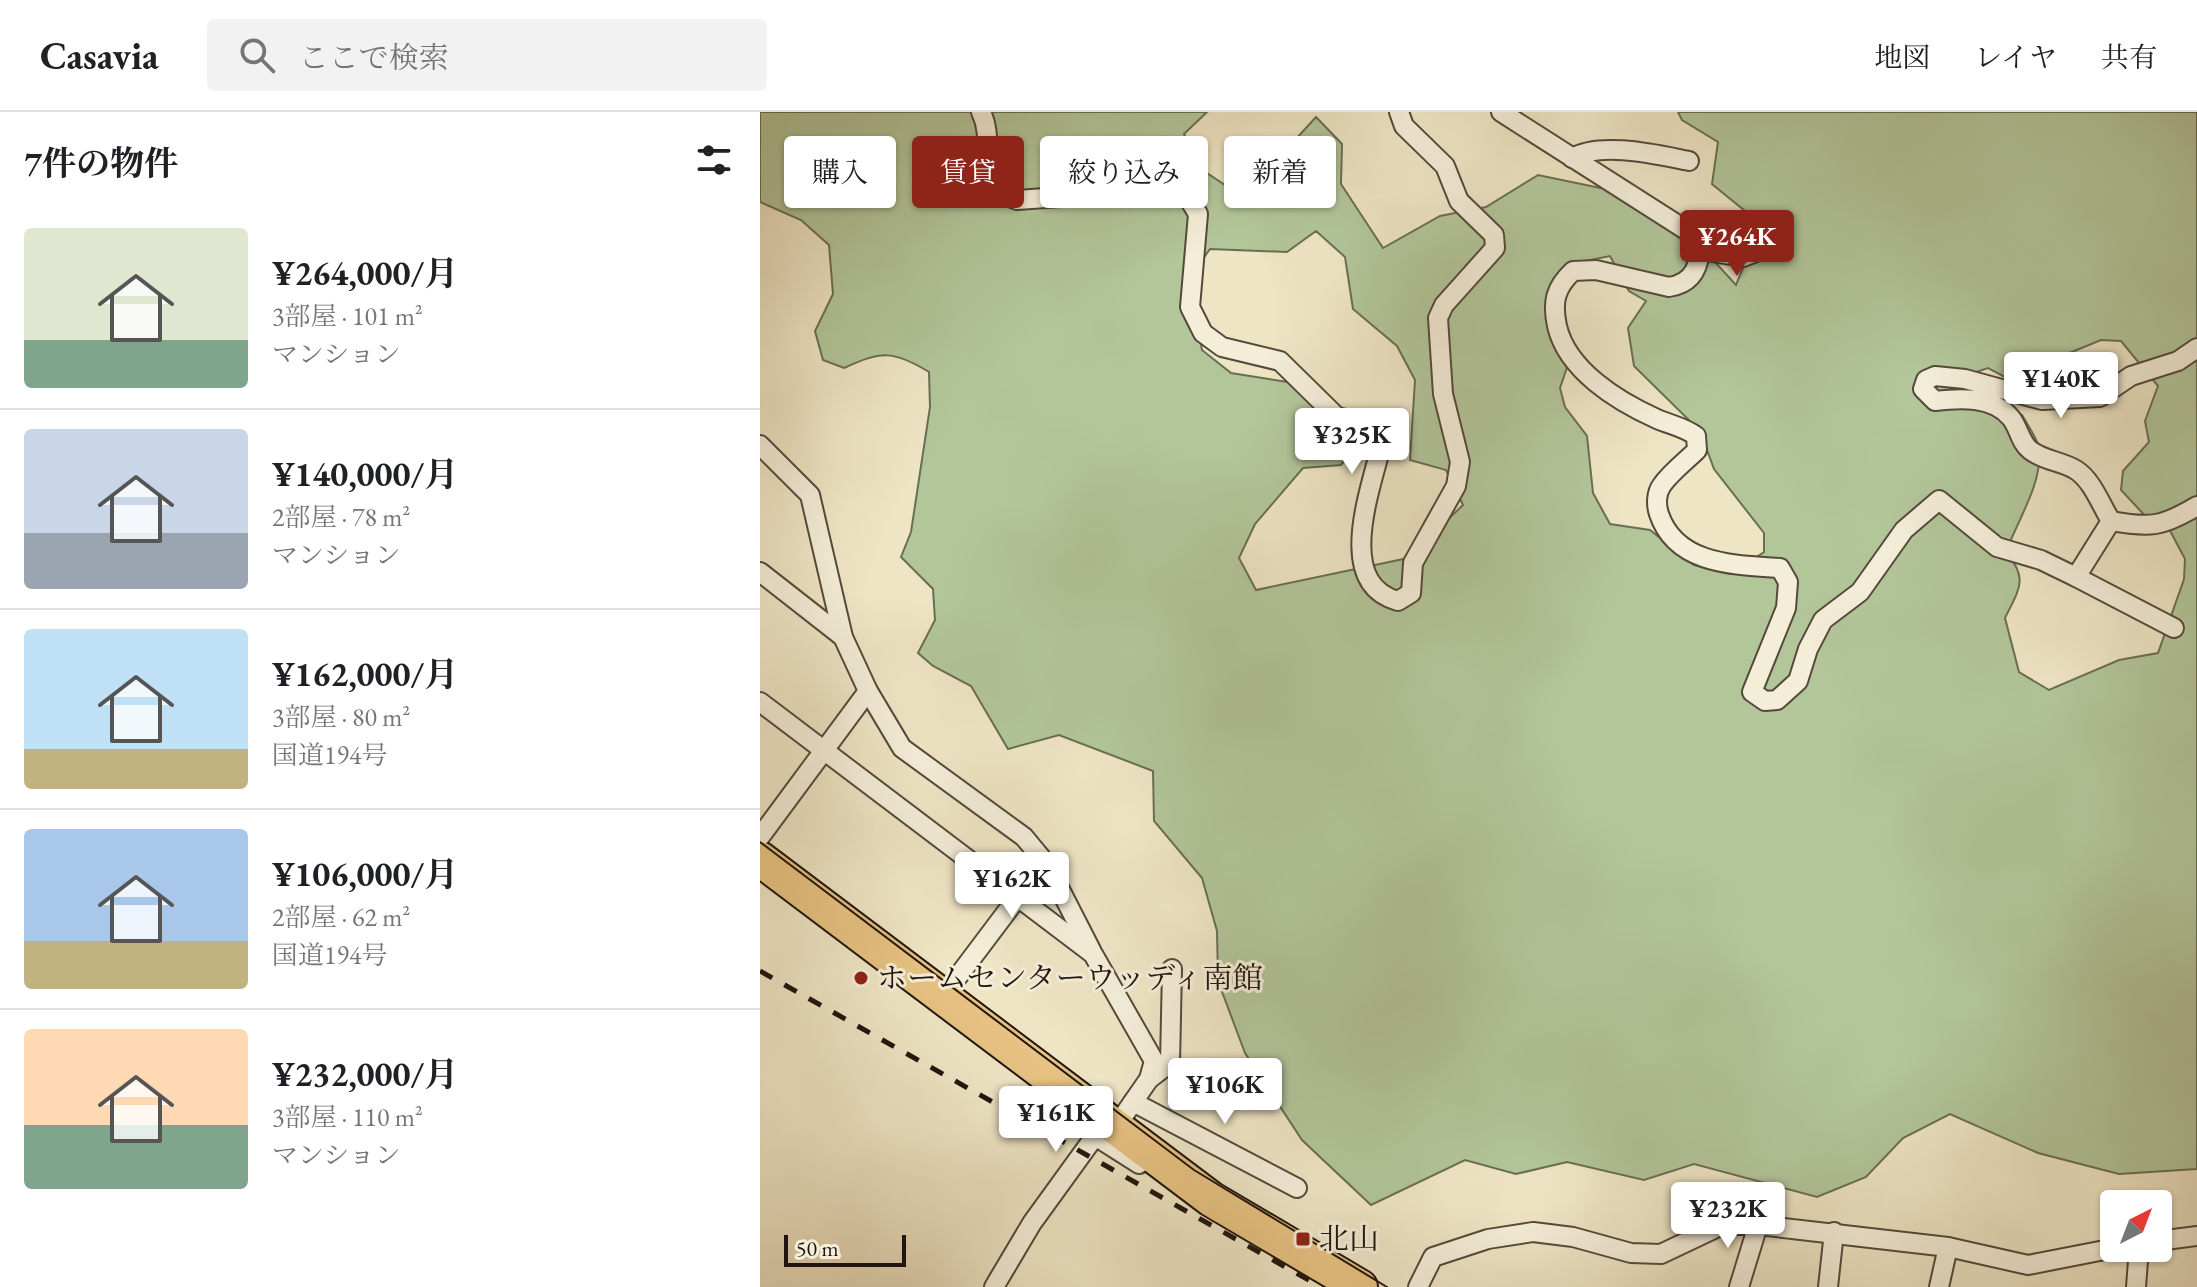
<!DOCTYPE html>
<html lang="ja">
<head>
<meta charset="utf-8">
<style>
	body { margin:0; font-family:"EB Garamond","Noto Serif JP",serif; background:#f2f2f2; color:#202124; height:100vh; display:flex; flex-direction:column; font-size:30px; white-space:nowrap }
	* { box-sizing:border-box; margin:0 }
	p { font-size:26px; color:#757577 }
	.icon { flex:none; width:44px; height:44px; fill:none; stroke:currentColor; stroke-width:2; stroke-linecap:round; stroke-linejoin:round }
	.map { position:relative; flex:1; overflow:hidden }
	.panel { display:flex; flex-direction:column; background:#fff; width:760px }
	.panel>* { flex:none }
	.hud { position:absolute; left:24px; top:24px; width:760px; height:72px; display:flex; gap:16px }
	.needle { width:52px; rotate:42deg }
	.fabs { position:absolute; left:1340px; top:1078px; display:grid; gap:16px }
	.fabs a { display:grid; place-items:center; width:72px; height:72px; border-radius:8px; background:#fff; box-shadow:0 2px 6px #0004; font-size:40px }
	.scale { position:absolute; left:24px; bottom:20px; width:122px; box-sizing:border-box; padding-left:8px; border:4px solid #21160f; border-top:0; font-size:22px; line-height:28px; white-space:nowrap; color:#21160f; -webkit-text-stroke:6px #f4eed9; paint-order:stroke }
	.price { position:absolute; translate:-50% -68px; padding:0 18px; border-radius:8px; background:#fff; color:#222; font-size:26px; line-height:52px; filter:drop-shadow(0 2px 4px #0008) }
	.price::after { content:''; position:absolute; left:50%; top:48px; width:24px; height:18px; margin-left:-12px; background:inherit; clip-path:polygon(0 0,100% 0,50% 100%) }
	.price.current { background:#8f2418; color:#fff }
	ul { padding:0; list-style:none }
	li { display:flex; align-items:center; gap:24px; height:200px; padding:0 24px }
	li+li { border-top:2px solid #e0e0e0 }
	li span { display:grid; place-items:center; flex:none; width:224px; height:160px; border-radius:8px; color:#555 }
	li>.icon { margin-inline-start:auto }
	span .icon { width:96px; height:96px; fill:#fffc; stroke-width:1 }
	li b { font-size:34px }
	h2 { display:flex; justify-content:space-between; align-items:center; height:96px; padding:0 24px; font-size:34px }
	.tag { padding:0 28px; border-radius:8px; background:#fff; box-shadow:0 2px 6px #0004; font-size:28px; line-height:72px }
	.tag.current { background:#8f2418; color:#fff }
	header { display:flex; align-items:center; gap:48px; box-sizing:border-box; height:112px; padding:0 40px; background:#fff; border-bottom:2px solid #e0e0e0 }
	header strong { font-size:38px }
	nav { display:flex; gap:44px; margin-inline-start:auto; font-size:28px }
	.search { width:560px; height:72px; background:#f2f2f2; display:flex; align-items:center; gap:20px; box-sizing:border-box; padding:0 28px; border-radius:8px; color:#757577; font-size:30px }
	main { display:flex; flex:1; min-height:0 }
	.map>svg:first-child { display:block }
	.green { fill:#b2c69a; stroke:#6a6e54; stroke-width:2; fill-rule:evenodd }
	.lines { fill:none; stroke-linecap:round; stroke-linejoin:round }
	.street-casing { stroke:#544a3c; stroke-width:22 }
	.highway-casing { stroke:#21160f; stroke-width:38 }
	.street { stroke:#f4eed9; stroke-width:18 }
	.highway { stroke:#e7c282; stroke-width:34 }
	.tram { stroke:#21160f; stroke-width:2 }
	.rail { stroke:#21160f; stroke-width:5; stroke-dasharray:14 14; stroke-linecap:butt }
	.poi-dot { fill:#8f2418; stroke:#f4eed9; stroke-width:3 }
	.labels { text-anchor:middle; stroke-width:6; stroke-linejoin:round; paint-order:stroke }
	.poi-label { font-size:30px; fill:#21160f; stroke:#f4eed9; text-anchor:start }
</style>
</head>
<body>
<header>
<strong>Casavia</strong>
<div class="search"><svg class="icon" aria-label="search" viewBox="0 0 24 24"><circle cx="10" cy="10" r="6"/><path d="M15 15l6 6"/></svg>ここで検索</div>
<nav><a>地図</a><a>レイヤ</a><a>共有</a></nav>
</header>
<main>
<section class="panel">
<h2>7件の物件<svg class="icon" aria-label="filters" viewBox="0 0 24 24"><path d="M4 7h16M4 17h16"/><circle cx="9" cy="7" r="2"/><circle cx="15" cy="17" r="2"/></svg></h2>
<ul>
<li><span style="background:linear-gradient(#dfe7d0 70%,#7fa58c 0)"><svg class="icon" aria-label="home" viewBox="0 0 24 24"><path d="M3 11l9-7 9 7M6 9v11h12V9"/></svg></span><div><b>¥264,000/月</b><p>3部屋 · 101 m²</p><p>マンション</p></div></li>
<li><span style="background:linear-gradient(#c9d6e8 65%,#9aa5b1 0)"><svg class="icon" aria-label="home" viewBox="0 0 24 24"><path d="M3 11l9-7 9 7M6 9v11h12V9"/></svg></span><div><b>¥140,000/月</b><p>2部屋 · 78 m²</p><p>マンション</p></div></li>
<li><span style="background:linear-gradient(#bfe0f5 75%,#c2b280 0)"><svg class="icon" aria-label="home" viewBox="0 0 24 24"><path d="M3 11l9-7 9 7M6 9v11h12V9"/></svg></span><div><b>¥162,000/月</b><p>3部屋 · 80 m²</p><p>国道194号</p></div></li>
<li><span style="background:linear-gradient(#a9c7e8 70%,#c2b280 0)"><svg class="icon" aria-label="home" viewBox="0 0 24 24"><path d="M3 11l9-7 9 7M6 9v11h12V9"/></svg></span><div><b>¥106,000/月</b><p>2部屋 · 62 m²</p><p>国道194号</p></div></li>
<li><span style="background:linear-gradient(#ffd9b3 60%,#7fa58c 0)"><svg class="icon" aria-label="home" viewBox="0 0 24 24"><path d="M3 11l9-7 9 7M6 9v11h12V9"/></svg></span><div><b>¥232,000/月</b><p>3部屋 · 110 m²</p><p>マンション</p></div></li>
</ul>
</section>
<div class="map">
<svg width="1437" height="1175" viewBox="0 0 1437 1175">
	<rect width="100%" height="100%" fill="#eee5c5"/>
	<filter id="stains"><feTurbulence type="fractalNoise" baseFrequency=".0025" numOctaves="4"/><feColorMatrix values="0 0 0 0 .2 0 0 0 0 .09 0 0 0 0 .02 0 0 0 .5 -.17"/></filter>
	<radialGradient id="worn" r=".72"><stop offset=".6" stop-color="#630" stop-opacity="0"/><stop offset="1" stop-color="#630" stop-opacity=".3"/></radialGradient>
	<!-- green -->
	<path class="green" d="M0 0H447L424 22 438 55 468 75 504 62 556 5 582 32 581 72 623 136 680 104 726 95 778 63 879 84 922 114 976 173 1001 112 952 72 958 30 922 8 918 0H1437V1057L1359 1062 1278 1041 1190 1002 1143 1026 1106 1065 1057 1085 934 1052 884 1068 807 1050 756 1062 705 1048 611 1093 542 1028 485 941 458 869 457 819 442 766 394 709 393 659 299 623 248 637 211 574 173 554 158 541 175 508 173 477 141 445 151 420 170 295 169 260C133 238 121 239 84 256L63 248 55 219 73 182 69 133 41 108 0 90ZM556 119 585 145 593 197 637 234 655 268 650 348 686 358 703 393 648 446 496 478 479 446 495 412 543 356 581 353 603 326 547 273 471 261 442 238 429 166 450 137 527 140ZM850 144 869 179 886 189 868 216 874 254 940 319 954 357 1004 421V440L971 462 934 453 890 418 850 412 833 381 827 324 805 295 800 276 812 241 801 188 814 151ZM1341 228 1361 229 1398 274 1385 309 1389 330 1363 359 1361 378 1388 407 1406 411 1425 447 1424 467 1398 541 1359 548 1289 578 1259 560 1245 506C1259 477 1269 467 1246 440 1257 409 1283 371 1279 337 1278 327 1267 312 1262 303L1210 280V262L1228 256 1245 265 1276 245 1295 247Z"/>
	<g class="lines">
		<!-- street casing -->
		<g class="street-casing">
			<g id="street">
				<path d="M221 0C238 34 209 71 257 88L388 79 402 71 426 82 438 102 430 195 443 221 462 235 520 249 577 305 625 317C617 363 569 470 638 489L651 481 653 451 696 374 700 350 683 282 678 206 684 193 735 136 734 123 699 89 685 54 644 14 639 0"/>
				<path d="M741 0 940 127C941 151 935 171 909 175L836 158 813 159C795 176 792 190 797 214 807 258 857 289 897 307 911 313 924 315 936 324L937 338C926 349 911 360 902 373 896 381 896 393 899 402 916 453 974 453 1020 456L1028 470 1026 496 992 580 1005 589 1017 588 1038 569 1048 537 1063 508 1100 480 1144 418 1179 388 1237 435 1281 448 1316 465 1351 409C1390 416 1402 415 1437 394"/>
				<path d="M812 46C841 29 898 43 929 49"/>
				<path d="M940 138 983 145 1001 138"/>
				<path d="M0 333 50 383 83 525 108 579 0 725"/>
				<path d="M1351 409C1341 393 1332 368 1316 358 1302 349 1284 349 1270 338 1260 330 1259 316 1251 306 1233 284 1200 286 1175 289L1163 277 1166 268 1175 264 1205 267 1282 288 1340 285 1371 264 1418 249 1437 236"/>
				<path d="M0 460 83 525"/>
				<path d="M1316 465 1414 516"/>
				<path d="M108 579 142 636 264 725 288 754 331 838"/>
				<path d="M0 590 333 842 394 949 389 967 355 1016"/>
				<path d="M184 883 257 786"/>
				<path d="M291 966 292 989 335 1024"/>
				<path d="M389 967 410 951 412 857"/>
				<path d="M373 990 537 1076"/>
				<path d="M1398 1129 1437 1124"/>
				<path d="M234 1175 272 1111 335 1024 379 1052"/>
				<path d="M658 1175 673 1145 728 1127 773 1120 813 1125 871 1141 901 1142 962 1113H998L1188 1135 1268 1153 1355 1136"/>
				<path d="M979 1175 998 1113"/>
				<path d="M1068 1175 1074 1120"/>
				<path d="M1179 1175 1188 1135"/>
				<path d="M1376 1175 1379 1136"/>
			</g>
		</g>
		<!-- highway casing -->
		<g class="highway-casing">
			<path id="highway" d="M0 747 451 1087 600 1175"/>
		</g>
		<!-- street -->
		<use href="#street" class="street"/>
		<!-- highway -->
		<use href="#highway" class="highway"/>
		<!-- tram -->
		<path class="tram" d="M0 730 434 1058 627 1175"/>
		<!-- rail -->
		<path class="rail" d="M0 859 561 1175"/>
	</g>
	<!-- markers -->
	<g class="poi-dot">
		<circle cx="101" cy="866" r="8"/>
		<rect x="535" y="1119" width="16" height="16" rx="4"/>
	</g>
	<g class="labels">
		<!-- poi labels -->
		<g class="poi-label">
			<text x="117" y="876">ホームセンターウッディ南館</text>
			<text x="559" y="1137">北山</text>
		</g>
	</g>
	<rect width="100%" height="100%" filter="url(#stains)"/>
	<rect width="100%" height="100%" fill="url(#worn)"/>
</svg>
<div class="fabs">
<a><svg class="needle" viewBox="-14 -14 28 28"><path d="M0-13l5 13h-10z" fill="#e53935"/><path d="M0 13l5-13h-10z" fill="#757577"/></svg></a>
</div>
<div class="scale">50 m</div>
<b class="price current" style="left:977px;top:166px">¥264K</b>
<b class="price" style="left:1301px;top:308px">¥140K</b>
<b class="price" style="left:592px;top:364px">¥325K</b>
<b class="price" style="left:252px;top:808px">¥162K</b>
<b class="price" style="left:465px;top:1014px">¥106K</b>
<b class="price" style="left:296px;top:1042px">¥161K</b>
<b class="price" style="left:968px;top:1138px">¥232K</b>
<div class="hud">
<a class="tag">購入</a>
<a class="tag current">賃貸</a>
<a class="tag">絞り込み</a>
<a class="tag">新着</a>
</div>
</div>
</main>
</body>
</html>
